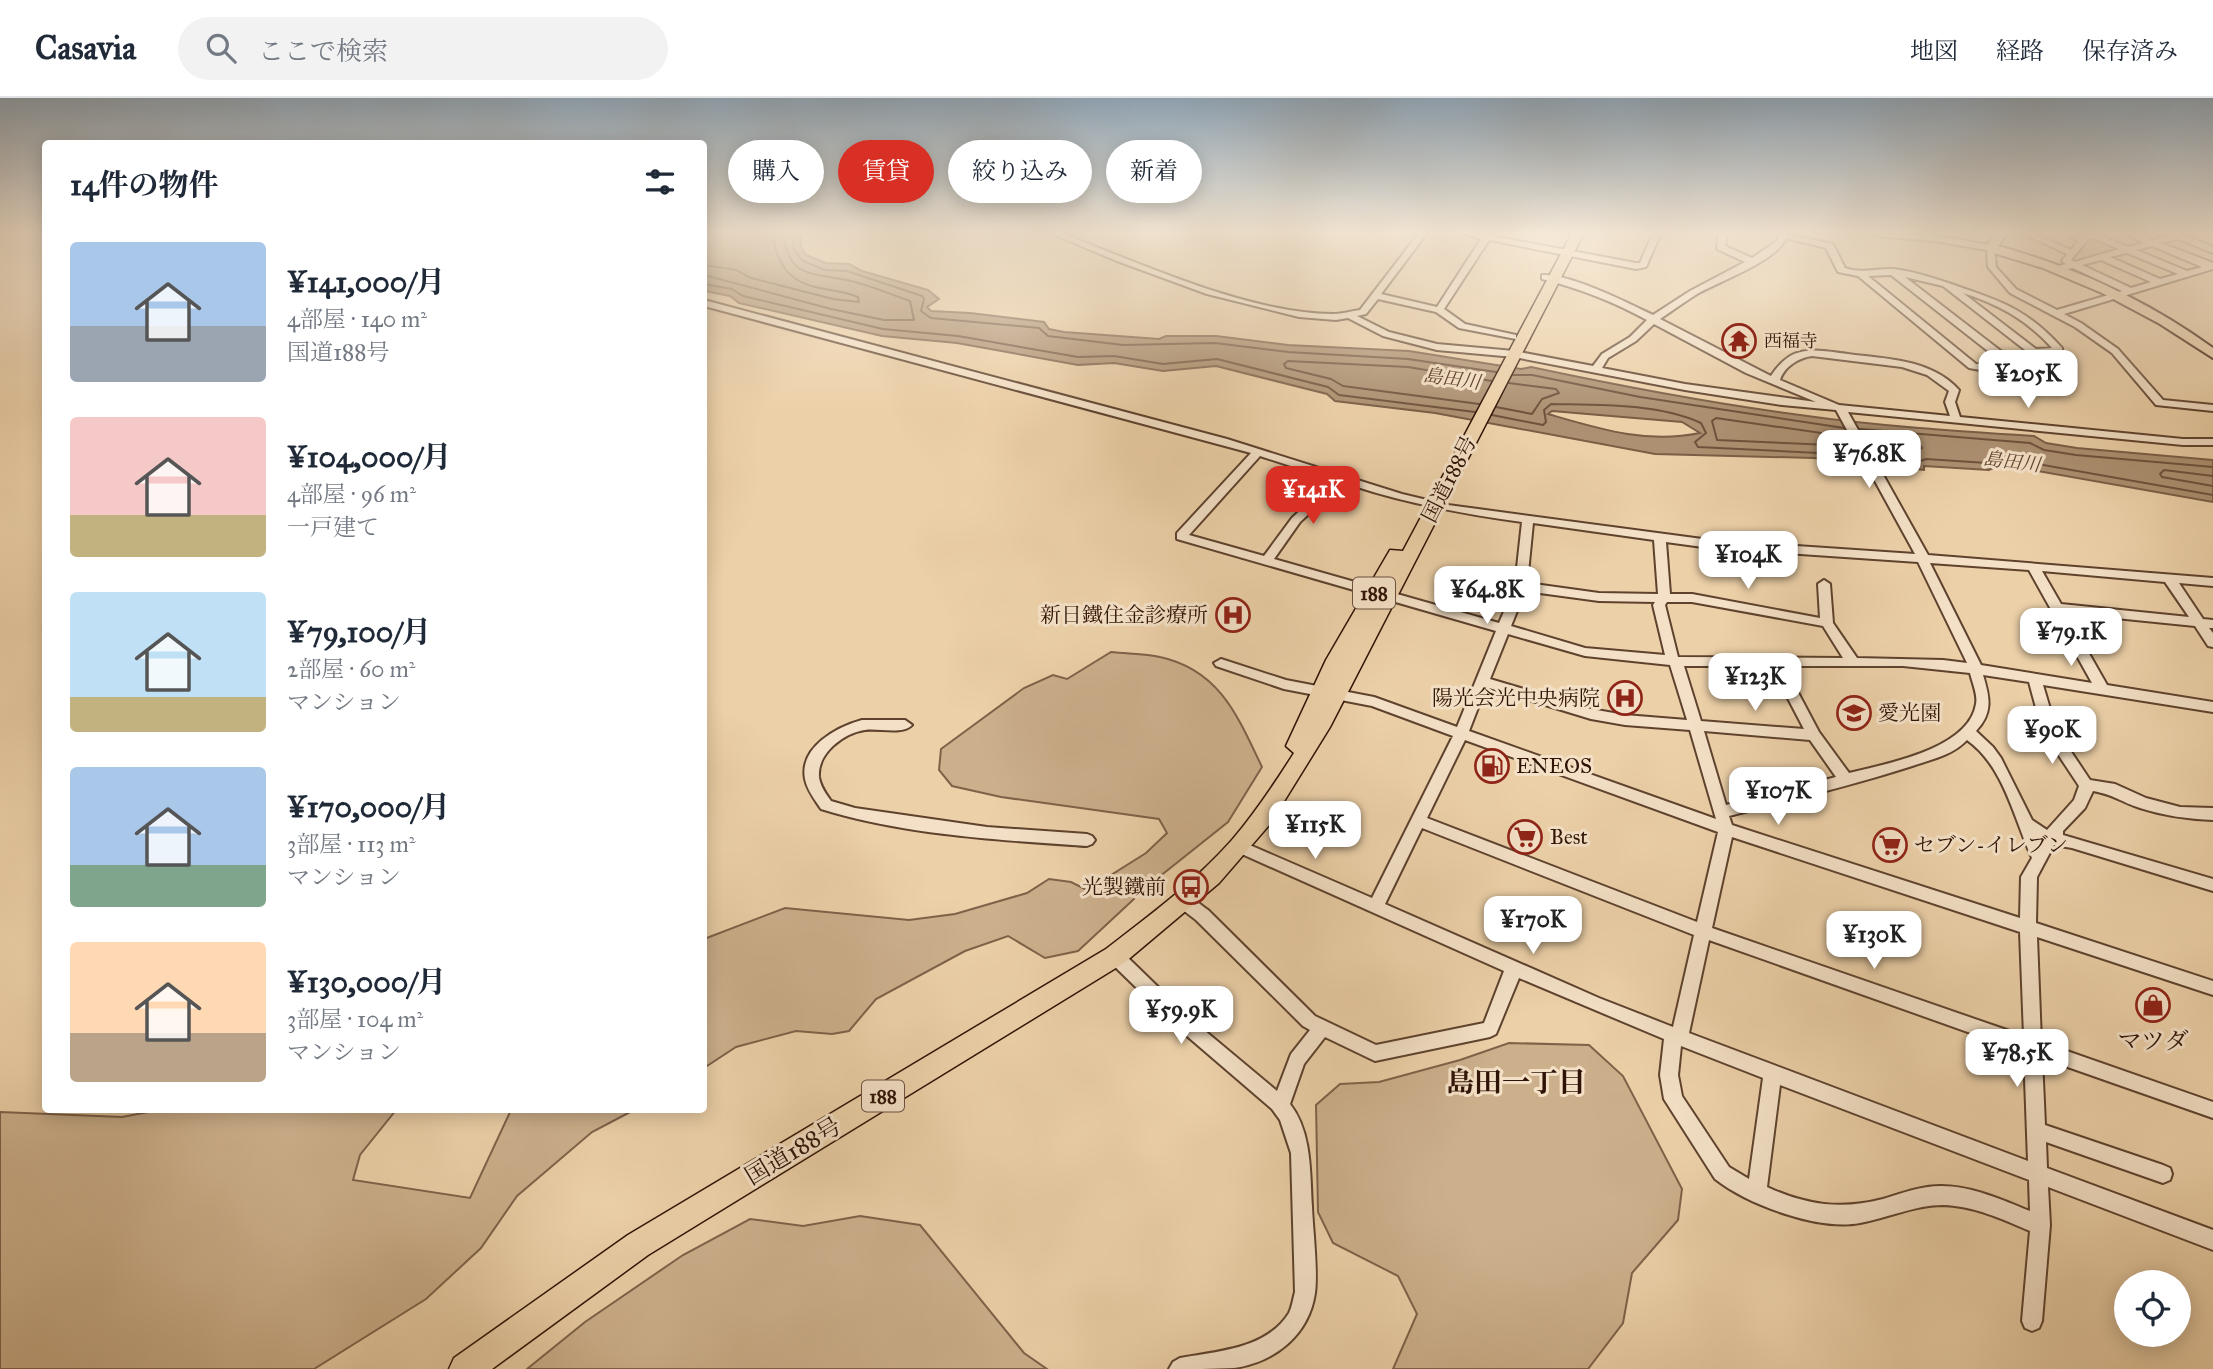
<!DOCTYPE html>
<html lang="ja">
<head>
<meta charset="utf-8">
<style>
	body { margin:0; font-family:"IM FELL Great Primer","Noto Serif JP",serif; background:#f2f2f3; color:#1f2937; height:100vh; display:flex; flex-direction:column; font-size:26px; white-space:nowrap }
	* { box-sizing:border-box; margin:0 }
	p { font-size:23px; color:#747a83 }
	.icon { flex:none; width:38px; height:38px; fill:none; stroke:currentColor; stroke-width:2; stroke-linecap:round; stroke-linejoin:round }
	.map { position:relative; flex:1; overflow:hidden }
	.details { position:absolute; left:42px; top:42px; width:665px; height:973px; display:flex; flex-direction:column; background:#fff; border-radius:7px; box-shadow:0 4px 18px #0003 }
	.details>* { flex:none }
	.hud { position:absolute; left:728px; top:42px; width:665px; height:63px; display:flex; gap:14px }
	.controls { position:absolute; left:2114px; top:1172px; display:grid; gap:14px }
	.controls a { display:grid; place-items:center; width:77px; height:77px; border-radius:50%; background:#fff; box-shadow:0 4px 18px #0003; font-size:35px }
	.price { position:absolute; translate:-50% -60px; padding:0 16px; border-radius:14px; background:#fff; color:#222; font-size:23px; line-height:46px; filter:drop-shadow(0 2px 4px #0008) }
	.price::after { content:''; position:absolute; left:50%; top:42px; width:21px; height:16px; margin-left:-10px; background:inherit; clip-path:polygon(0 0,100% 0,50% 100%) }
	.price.active { background:#d93025; color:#fff }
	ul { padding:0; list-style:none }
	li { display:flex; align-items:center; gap:21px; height:175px; padding:0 28px }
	li span { display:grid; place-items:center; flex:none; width:196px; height:140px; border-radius:7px; color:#555 }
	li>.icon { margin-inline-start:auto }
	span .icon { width:84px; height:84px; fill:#fffc; stroke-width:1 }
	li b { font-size:30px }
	h2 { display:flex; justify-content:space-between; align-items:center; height:84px; padding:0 28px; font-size:30px }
	.tag { padding:0 24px; border-radius:32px; background:#fff; box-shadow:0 4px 18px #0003; font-size:24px; line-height:63px }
	.tag.active { background:#d93025; color:#fff }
	header { display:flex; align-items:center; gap:42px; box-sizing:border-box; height:98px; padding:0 35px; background:#fff; border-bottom:2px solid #e0e1e3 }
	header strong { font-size:33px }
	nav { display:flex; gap:38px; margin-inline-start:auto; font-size:24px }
	.search { width:490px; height:63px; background:#f2f2f3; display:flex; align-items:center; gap:18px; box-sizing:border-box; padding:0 24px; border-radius:38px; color:#747a83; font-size:26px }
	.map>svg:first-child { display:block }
	.green { fill:#ccb08c; stroke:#7e6249; stroke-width:2 }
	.water { fill:#ac9071; stroke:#7a5e46; stroke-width:2; fill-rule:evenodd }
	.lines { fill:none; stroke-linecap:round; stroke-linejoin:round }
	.shore { stroke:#6e523c; stroke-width:2 }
	.minor-casing { stroke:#5e422e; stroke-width:4 }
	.major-casing { stroke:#2f1306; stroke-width:4 }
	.highway-casing { stroke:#2f1306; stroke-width:3 }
	.minor { fill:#f3e0c6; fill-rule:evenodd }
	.major { fill:#ecd0a8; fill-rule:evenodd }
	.highway { fill:#ecd0a8; fill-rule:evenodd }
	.labels { text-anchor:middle; stroke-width:6; stroke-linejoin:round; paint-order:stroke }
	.far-poi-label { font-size:18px; fill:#2f1306; stroke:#f3e0c6; text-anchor:start }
	.far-water-label { font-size:19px; font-style:italic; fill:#614531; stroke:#f3e0c6 }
	.shield { fill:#f3e0c6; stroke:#6a5040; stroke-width:2 }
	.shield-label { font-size:19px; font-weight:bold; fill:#2f1306 }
	.street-label { font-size:21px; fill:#2f1306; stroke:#f3e0c6 }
	.poi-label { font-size:21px; fill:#2f1306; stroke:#f3e0c6; text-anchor:start }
	.near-poi-label { font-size:24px; fill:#2f1306; stroke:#f3e0c6 }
	.near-street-label { font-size:24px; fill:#2f1306; stroke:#f3e0c6 }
	.near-neighbourhood-label { font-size:28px; font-weight:bold; fill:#2f1306; stroke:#f3e0c6 }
</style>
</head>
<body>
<header>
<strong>Casavia</strong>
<div class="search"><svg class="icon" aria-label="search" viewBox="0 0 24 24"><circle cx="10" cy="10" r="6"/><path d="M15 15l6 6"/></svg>ここで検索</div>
<nav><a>地図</a><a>経路</a><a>保存済み</a></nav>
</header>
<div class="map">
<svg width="2213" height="1271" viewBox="0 0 2213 1271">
	<rect width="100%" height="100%" fill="#ecd0a8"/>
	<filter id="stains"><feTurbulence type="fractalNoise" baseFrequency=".00286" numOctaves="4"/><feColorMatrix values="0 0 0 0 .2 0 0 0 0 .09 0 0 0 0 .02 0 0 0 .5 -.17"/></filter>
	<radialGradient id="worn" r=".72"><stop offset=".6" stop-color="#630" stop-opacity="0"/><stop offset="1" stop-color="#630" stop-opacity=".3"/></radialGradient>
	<!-- green -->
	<g class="green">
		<path d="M2089 136 2122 151 2074 165 2069 163Z"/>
		<path d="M1111 554C1127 556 1145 555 1160 559 1220 572 1238 619 1262 669L1228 724 1149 787 1078 853 1045 860 1008 838 965 853 876 901 849 933 832 936 796 933 736 949 704 970V841L785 810 909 822 955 816 1027 795 1049 781 1071 784 1087 792 1146 755 1167 735 1159 721 1001 699 952 688 939 672 941 651 1024 590 1053 577 1067 581Z"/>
		<path d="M1509 945 1589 947 1623 978 1682 1091 1678 1122 1632 1175 1623 1225 1588 1271H1393L1417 1216 1398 1178 1333 1145 1318 1114 1316 1007 1340 986 1379 984 1460 962Z"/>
		<path d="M159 1012H396L360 1057 353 1082 470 1100 511 1012H634L592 1034 517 1098 481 1150 426 1201 314 1271H0V1014L122 1019Z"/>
		<path d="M860 1118 920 1127 1024 1255 1047 1271H527L585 1224 683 1157 750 1121 803 1128Z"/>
	</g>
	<!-- water -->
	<path class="water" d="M704 135H786L801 138V149L806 157 826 165 849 166 862 173 928 192 939 201 927 209 931 213 970 215 1044 224 1049 231 1064 234 1159 241 1166 238H1216L1288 247 1409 253 1521 271 1531 269C1620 288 1710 305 1800 317 1877 328 1955 333 2034 338L2046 345 2077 350 2213 362V404L2015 369 1997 368 1989 372 1924 368V372L1814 360 1655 356 1435 315 1335 303 1327 296 1216 268 1163 273 1114 265 1078 267 957 245 882 238 739 205 730 198 704 193ZM1552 313 1682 324 1700 335C1646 346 1600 331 1548 316Z"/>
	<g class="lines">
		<!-- shore -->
		<g class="shore">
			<path d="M792 135 794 152 803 163 825 172 847 173 922 198 924 201 921 213 931 220 1039 230 1048 238 1123 247 1215 245 1288 254 1408 261 1496 274"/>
			<path d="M704 167 736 172 751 180 833 201 859 204 858 199C844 193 834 193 820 190 787 184 777 165 772 135"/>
			<path d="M704 177 831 211 884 222H914L910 203C889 196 868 186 846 182 809 174 789 180 783 135"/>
			<path d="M704 186 732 191 743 198 883 231 958 238 1078 259 1114 258 1163 266 1217 261 1328 289 1339 297 1475 314"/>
			<path d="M1513 277H1532L1640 299 1844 330"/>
			<path d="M1479 306 1343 288 1331 281 1286 270 1284 266 1288 263 1408 269 1492 283"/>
			<path d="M1496 309 1532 316 1542 301 1559 295 1556 291 1509 285"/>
			<path d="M1492 317 1543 327 1546 324 1544 312 1551 306C1599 307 1657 305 1701 325L1706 335 1695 344 1698 349 1859 357"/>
			<path d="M1860 331 2030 345 2044 352 2076 357 2213 369"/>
			<path d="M1849 339 1716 320 1712 323 1717 342 1854 348"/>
			<path d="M1865 341 1919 346 1922 350 1916 354 1870 349"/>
			<path d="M1875 359 1918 364 1926 361 1987 365 1997 361 2015 362 2213 397"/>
			<path d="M2213 378 2164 372 2160 376 2162 379 2213 388"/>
		</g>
		<!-- minor casing -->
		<g class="minor-casing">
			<g id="minor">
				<path d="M1050 135H1061C1139 165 1250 216 1333 216 1342 216 1351 213 1360 212L1419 135H1427L1381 196 1437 209 1481 141 1461 135H1493L1492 138 1636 165H1640L1653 135H1661L1646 169 1636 171 1489 142 1444 211 1465 226 1516 237V241L1459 230 1436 214 1378 201 1366 216 1357 218 1389 234 1437 246 1514 253 1593 268 1602 256 1630 239 1647 222C1614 204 1579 190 1542 181V177C1571 176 1626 204 1653 217L1690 193 1745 164 1717 151 1719 135H1727L1725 148 1752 160 1777 143 1780 135 1833 146 1845 170C1861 176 1877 170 1893 171 1912 173 1934 180 1951 186 2000 203 2026 210 2062 250V254L2043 256 2057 268 2052 271 1998 275 1969 270 1858 178 1838 174 1826 150 1786 140C1777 163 1720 183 1697 196 1684 204 1672 213 1660 221L1771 278C1776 270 1785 260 1794 256 1811 249 1830 254 1848 256 1886 261 1931 261 1959 292L1955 304 1960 319 2183 341H2213V347H2183L1848 314 1928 457 2213 480V488L2179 485 2203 521 2213 522V530H2209L2213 535V549L2208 548 2195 528 2066 515 2107 587 2213 604V614L2043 587 2056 631 2090 682 2115 686 2146 700 2180 709 2213 710V722C2188 721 2165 718 2140 710 2121 704 2115 697 2093 693L2085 710 2063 733V737L2213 781V793L2072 750 2054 747 2037 779 2036 825 2213 883V897L2037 839 2041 944 2213 1004V1020L2042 960 2045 1027 2163 1067 2170 1070 2172 1076 2170 1082 2163 1085 2046 1044 2047 1070 2213 1132V1152L2048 1089 2050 1127 2042 1223 2039 1230 2032 1233 2025 1230 2022 1223 2030 1133C2002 1121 1974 1108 1943 1107 1915 1107 1888 1120 1860 1125 1819 1133 1748 1107 1715 1081L1664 1001 1660 977 1664 941 1519 880 1496 936 1490 939 1375 963 1325 939 1304 966 1290 1006C1312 1034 1310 1075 1312 1109 1313 1133 1318 1173 1315 1195 1309 1237 1275 1264 1234 1270 1213 1271 1190 1271 1169 1271L1173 1264 1180 1260C1217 1253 1267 1251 1289 1215 1292 1209 1293 1201 1295 1194L1291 1055 1280 1022 1272 1011 1180 932 1109 863 1107 858 1109 853 1115 851 1121 853 1192 922 1277 993 1291 956 1310 932 1303 928 1196 822 1179 809 1177 804 1179 799C1191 796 1199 806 1208 812L1315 918 1376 947 1484 925 1504 873 1235 753 1232 749 1235 745 1240 743 1245 745 1372 800 1453 638 1372 608 1284 591 1216 568 1214 565 1221 561 1286 582 1374 599 1457 629 1496 533 1177 441V435L1251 355 704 208V202L1227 341 1402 396 1448 407 1710 442 1915 456 1836 312 1782 307 1685 292 1514 259 1437 252 1383 238 1348 220 1336 222 1299 219 1207 196 1117 163ZM1891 177 2007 268 1976 266 1868 178ZM1905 179 1943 188 2043 266 2019 267ZM1963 195C1998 206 2027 222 2052 250L2036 251ZM1654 226 1746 275 1816 304 1685 286 1602 270 1608 260 1636 243ZM1812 258 1902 269 1927 277 1949 293 1945 304 1950 318 1839 307 1780 282C1784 269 1798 260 1812 258ZM1260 358 1343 385 1306 407 1292 420 1264 458 1189 437ZM1354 388C1409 406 1464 416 1522 424L1515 488 1499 525 1274 461 1300 424 1314 411ZM1533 425 1654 442 1658 496 1599 495 1527 485ZM1666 444 1710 450 1918 464 1967 565 1943 562 1857 560 1833 525 1830 486 1824 482 1818 486 1820 520 1692 496H1670ZM1930 465 2029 472 2092 585 1981 567ZM2042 473 2165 484 2189 519 2061 506ZM1525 493 1599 503 1655 504 1653 507 1665 557 1585 550 1511 528ZM1667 504H1692L1823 528 1843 560 1678 559 1665 507ZM1508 536 1585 558 1670 567 1687 622 1625 617 1591 611 1490 581ZM1684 568H1771L1804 631 1701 623ZM1784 568H1903L1970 575C1972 584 1978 597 1976 606 1969 651 1886 666 1849 675L1819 634ZM1983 577 2029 584 2042 632 2079 688 2074 702 2047 732 2032 722 2001 660 1993 649 1976 633C1993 615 1990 600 1983 577ZM1486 589 1591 621 1625 627 1690 632 1716 721 1469 633ZM1704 633 1810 642 1836 679 1726 707ZM1465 642 1718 734 1697 824 1427 720ZM1967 642C2004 668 2014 721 2032 760L2021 779 2020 820 1732 727 1729 718C1790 702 1850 688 1909 669 1929 662 1952 658 1967 642ZM1422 730 1694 837 1673 929 1599 900 1385 806ZM1732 739 2020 834 2024 938 1712 830ZM1709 842 2024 954 2028 1063 1689 935ZM1681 948 1763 980 1749 1081 1729 1069 1682 998 1678 977ZM1780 987 2029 1082 2030 1113C2002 1102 1972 1088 1941 1088 1921 1088 1902 1095 1883 1101 1841 1112 1806 1107 1767 1089Z"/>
				<path d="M1872 135 1934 137 1994 148 1996 169 2016 191 2057 212 2122 193 2073 170 2055 173V169L2066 166 2062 163 2067 156 2022 135H2032L2071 152 2078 143 2063 135H2073L2082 138 2083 135H2094L2128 149 2144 145 2124 135H2135L2153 142 2171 137 2168 135H2179L2213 149V155L2178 141 2161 145 2213 165V171L2064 216 2081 225 2118 251 2163 302 2213 307V313L2156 307 2112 255 2075 229 2010 195 1988 169 1987 152 1934 143 1876 138ZM2090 139 2119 151 2075 164 2071 162ZM2152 148 2202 169 2187 173 2136 152ZM2127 155 2178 176 2160 181 2110 159ZM2101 162 2151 184 2131 190 2082 167Z"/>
				<path d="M862 622H905L912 627C903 637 878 630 865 632 844 635 817 655 819 679 820 688 826 696 831 703L855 710 987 729 1087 736 1092 738 1095 742 1092 746 1087 748C999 742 905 737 821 711 815 702 807 692 805 681 799 649 837 629 862 622Z"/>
			</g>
		</g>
		<!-- major casing -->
		<g class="major-casing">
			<path id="major" d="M1995 135H2007L1998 148C2075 169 2148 203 2213 250V260L2160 226 2102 195 2043 170 1987 153 1985 150Z"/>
		</g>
		<!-- highway casing -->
		<g class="highway-casing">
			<path id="highway" d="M1572 135H1584L1330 629 1270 726 1219 785 1124 865 648 1157 492 1271H449L454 1260 628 1137 1106 851C1150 817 1195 784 1232 742 1255 715 1275 685 1294 655L1286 648 1326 562 1390 452 1403 453Z"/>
		</g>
		<!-- minor -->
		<use href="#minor" class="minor"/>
		<!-- major -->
		<use href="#major" class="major"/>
		<!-- highway -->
		<use href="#highway" class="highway"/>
	</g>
	<!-- sky -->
	<linearGradient id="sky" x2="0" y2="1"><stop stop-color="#90a6b8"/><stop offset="0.43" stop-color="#f6ead8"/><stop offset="1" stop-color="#f6ead8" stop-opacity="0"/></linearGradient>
	<rect width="2213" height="313" fill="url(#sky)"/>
	<!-- icons -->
	<defs>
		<g id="temple-ring" transform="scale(1.75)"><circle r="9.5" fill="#f3e0c6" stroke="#8f2418" stroke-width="1.5"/><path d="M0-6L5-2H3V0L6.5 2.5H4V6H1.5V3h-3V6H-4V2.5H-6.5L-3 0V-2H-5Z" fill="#8f2418"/></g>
		<g id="hospital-ring" transform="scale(1.75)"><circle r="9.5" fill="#f3e0c6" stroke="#8f2418" stroke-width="1.5"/><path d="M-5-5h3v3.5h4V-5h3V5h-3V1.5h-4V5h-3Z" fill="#8f2418"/></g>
		<g id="school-ring" transform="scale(1.75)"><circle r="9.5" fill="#f3e0c6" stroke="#8f2418" stroke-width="1.5"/><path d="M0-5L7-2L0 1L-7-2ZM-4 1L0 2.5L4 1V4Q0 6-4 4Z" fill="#8f2418"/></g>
		<g id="fuel-ring" transform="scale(1.75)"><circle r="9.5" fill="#f3e0c6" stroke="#8f2418" stroke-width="1.5"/><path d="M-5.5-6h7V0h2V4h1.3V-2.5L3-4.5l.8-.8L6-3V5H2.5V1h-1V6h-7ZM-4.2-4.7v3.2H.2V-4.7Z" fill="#8f2418"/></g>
		<g id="supermarket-ring" transform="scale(1.75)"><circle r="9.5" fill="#f3e0c6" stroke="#8f2418" stroke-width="1.5"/><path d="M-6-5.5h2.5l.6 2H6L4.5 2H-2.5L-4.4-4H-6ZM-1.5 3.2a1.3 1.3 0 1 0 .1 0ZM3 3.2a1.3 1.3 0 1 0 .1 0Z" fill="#8f2418"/></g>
		<g id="bus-ring" transform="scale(1.75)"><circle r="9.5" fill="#f3e0c6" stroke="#8f2418" stroke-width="1.5"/><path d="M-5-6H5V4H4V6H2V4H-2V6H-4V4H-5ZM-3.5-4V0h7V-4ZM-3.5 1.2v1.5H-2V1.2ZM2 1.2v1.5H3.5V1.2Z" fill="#8f2418"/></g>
		<g id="shop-ring" transform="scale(1.75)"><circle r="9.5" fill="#f3e0c6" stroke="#8f2418" stroke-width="1.5"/><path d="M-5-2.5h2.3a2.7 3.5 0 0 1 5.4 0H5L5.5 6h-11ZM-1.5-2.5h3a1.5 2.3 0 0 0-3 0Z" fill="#8f2418"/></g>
	</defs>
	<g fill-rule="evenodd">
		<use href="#temple-ring" x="1739" y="243"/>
		<use href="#hospital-ring" x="1233" y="517"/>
		<use href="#hospital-ring" x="1625" y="600"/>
		<use href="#school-ring" x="1854" y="615"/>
		<use href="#fuel-ring" x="1492" y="668"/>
		<use href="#supermarket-ring" x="1525" y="739"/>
		<use href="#supermarket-ring" x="1890" y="747"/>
		<use href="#bus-ring" x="1191" y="789"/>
		<use href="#shop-ring" x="2153" y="907"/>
	</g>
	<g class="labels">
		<!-- far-poi labels -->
		<g class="far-poi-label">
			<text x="1764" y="249">西福寺</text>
		</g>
		<!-- far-water labels -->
		<g class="far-water-label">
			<text transform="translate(1452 280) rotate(8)" y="7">島田川</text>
			<text transform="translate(2012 363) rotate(7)" y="7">島田川</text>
		</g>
		<!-- shield labels -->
		<g class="shield">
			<rect x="1353" y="479.5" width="42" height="31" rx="5"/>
			<rect x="862" y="982.5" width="42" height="31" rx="5"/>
		</g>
		<g class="shield-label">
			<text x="1374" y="502">188</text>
			<text x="883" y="1005">188</text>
		</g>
		<!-- street labels -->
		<g class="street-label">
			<text transform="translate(1449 381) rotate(-63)" y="7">国道188号</text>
		</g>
		<!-- poi labels -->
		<g class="poi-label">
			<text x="1208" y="524" text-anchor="end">新日鐵住金診療所</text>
			<text x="1600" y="607" text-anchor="end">陽光会光中央病院</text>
			<text x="1878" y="622">愛光園</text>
			<text x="1516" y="675">ENEOS</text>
			<text x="1550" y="746">Best</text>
			<text x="1914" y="754">セブン-イレブン</text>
			<text x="1166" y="796" text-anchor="end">光製鐵前</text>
		</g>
		<!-- near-poi labels -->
		<g class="near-poi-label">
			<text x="2153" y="951">マツダ</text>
		</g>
		<!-- near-street labels -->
		<g class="near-street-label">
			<text transform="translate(793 1053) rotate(-31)" y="8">国道188号</text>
		</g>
		<!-- near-neighbourhood labels -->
		<g class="near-neighbourhood-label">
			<text x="1516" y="994">島田一丁目</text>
		</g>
	</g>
	<rect width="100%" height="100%" filter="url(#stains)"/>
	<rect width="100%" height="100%" fill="url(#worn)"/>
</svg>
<div class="controls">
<a><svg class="icon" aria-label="locate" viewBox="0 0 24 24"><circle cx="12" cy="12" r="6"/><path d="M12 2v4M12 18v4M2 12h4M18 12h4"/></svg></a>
</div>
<b class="price" style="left:2028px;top:312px">¥205K</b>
<b class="price" style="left:1869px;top:392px">¥76.8K</b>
<b class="price active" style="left:1313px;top:428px">¥141K</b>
<b class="price" style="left:1748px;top:493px">¥104K</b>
<b class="price" style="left:1487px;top:528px">¥64.8K</b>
<b class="price" style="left:2071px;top:570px">¥79.1K</b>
<b class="price" style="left:1755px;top:615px">¥123K</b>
<b class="price" style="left:2052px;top:668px">¥90K</b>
<b class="price" style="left:1778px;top:729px">¥107K</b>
<b class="price" style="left:1315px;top:763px">¥115K</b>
<b class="price" style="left:1533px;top:858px">¥170K</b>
<b class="price" style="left:1874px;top:873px">¥130K</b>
<b class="price" style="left:1181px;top:948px">¥59.9K</b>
<b class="price" style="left:2017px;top:991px">¥78.5K</b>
<div class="hud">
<a class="tag">購入</a>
<a class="tag active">賃貸</a>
<a class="tag">絞り込み</a>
<a class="tag">新着</a>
</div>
<section class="details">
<h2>14件の物件<svg class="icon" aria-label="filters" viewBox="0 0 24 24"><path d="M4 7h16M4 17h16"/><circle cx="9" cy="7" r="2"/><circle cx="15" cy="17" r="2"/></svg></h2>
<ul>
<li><span style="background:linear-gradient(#a9c7e8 60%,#9aa5b1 0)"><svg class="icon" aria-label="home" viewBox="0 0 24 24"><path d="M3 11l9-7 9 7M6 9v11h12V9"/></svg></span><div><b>¥141,000/月</b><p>4部屋 · 140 m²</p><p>国道188号</p></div></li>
<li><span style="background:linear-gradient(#f6c9c9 70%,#c2b280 0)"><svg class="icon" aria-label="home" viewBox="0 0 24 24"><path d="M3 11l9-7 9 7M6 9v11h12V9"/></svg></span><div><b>¥104,000/月</b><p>4部屋 · 96 m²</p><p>一戸建て</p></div></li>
<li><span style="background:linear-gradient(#bfe0f5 75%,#c2b280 0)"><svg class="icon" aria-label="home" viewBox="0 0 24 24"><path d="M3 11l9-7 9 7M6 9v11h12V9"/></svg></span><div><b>¥79,100/月</b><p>2部屋 · 60 m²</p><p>マンション</p></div></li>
<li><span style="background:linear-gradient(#a9c7e8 70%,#7fa58c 0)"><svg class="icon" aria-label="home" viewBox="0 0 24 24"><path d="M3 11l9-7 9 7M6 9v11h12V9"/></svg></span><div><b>¥170,000/月</b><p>3部屋 · 113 m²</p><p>マンション</p></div></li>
<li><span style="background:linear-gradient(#ffd9b3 65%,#b9a48a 0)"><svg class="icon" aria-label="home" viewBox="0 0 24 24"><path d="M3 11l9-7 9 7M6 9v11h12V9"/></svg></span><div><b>¥130,000/月</b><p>3部屋 · 104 m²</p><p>マンション</p></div></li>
</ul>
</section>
</div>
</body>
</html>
